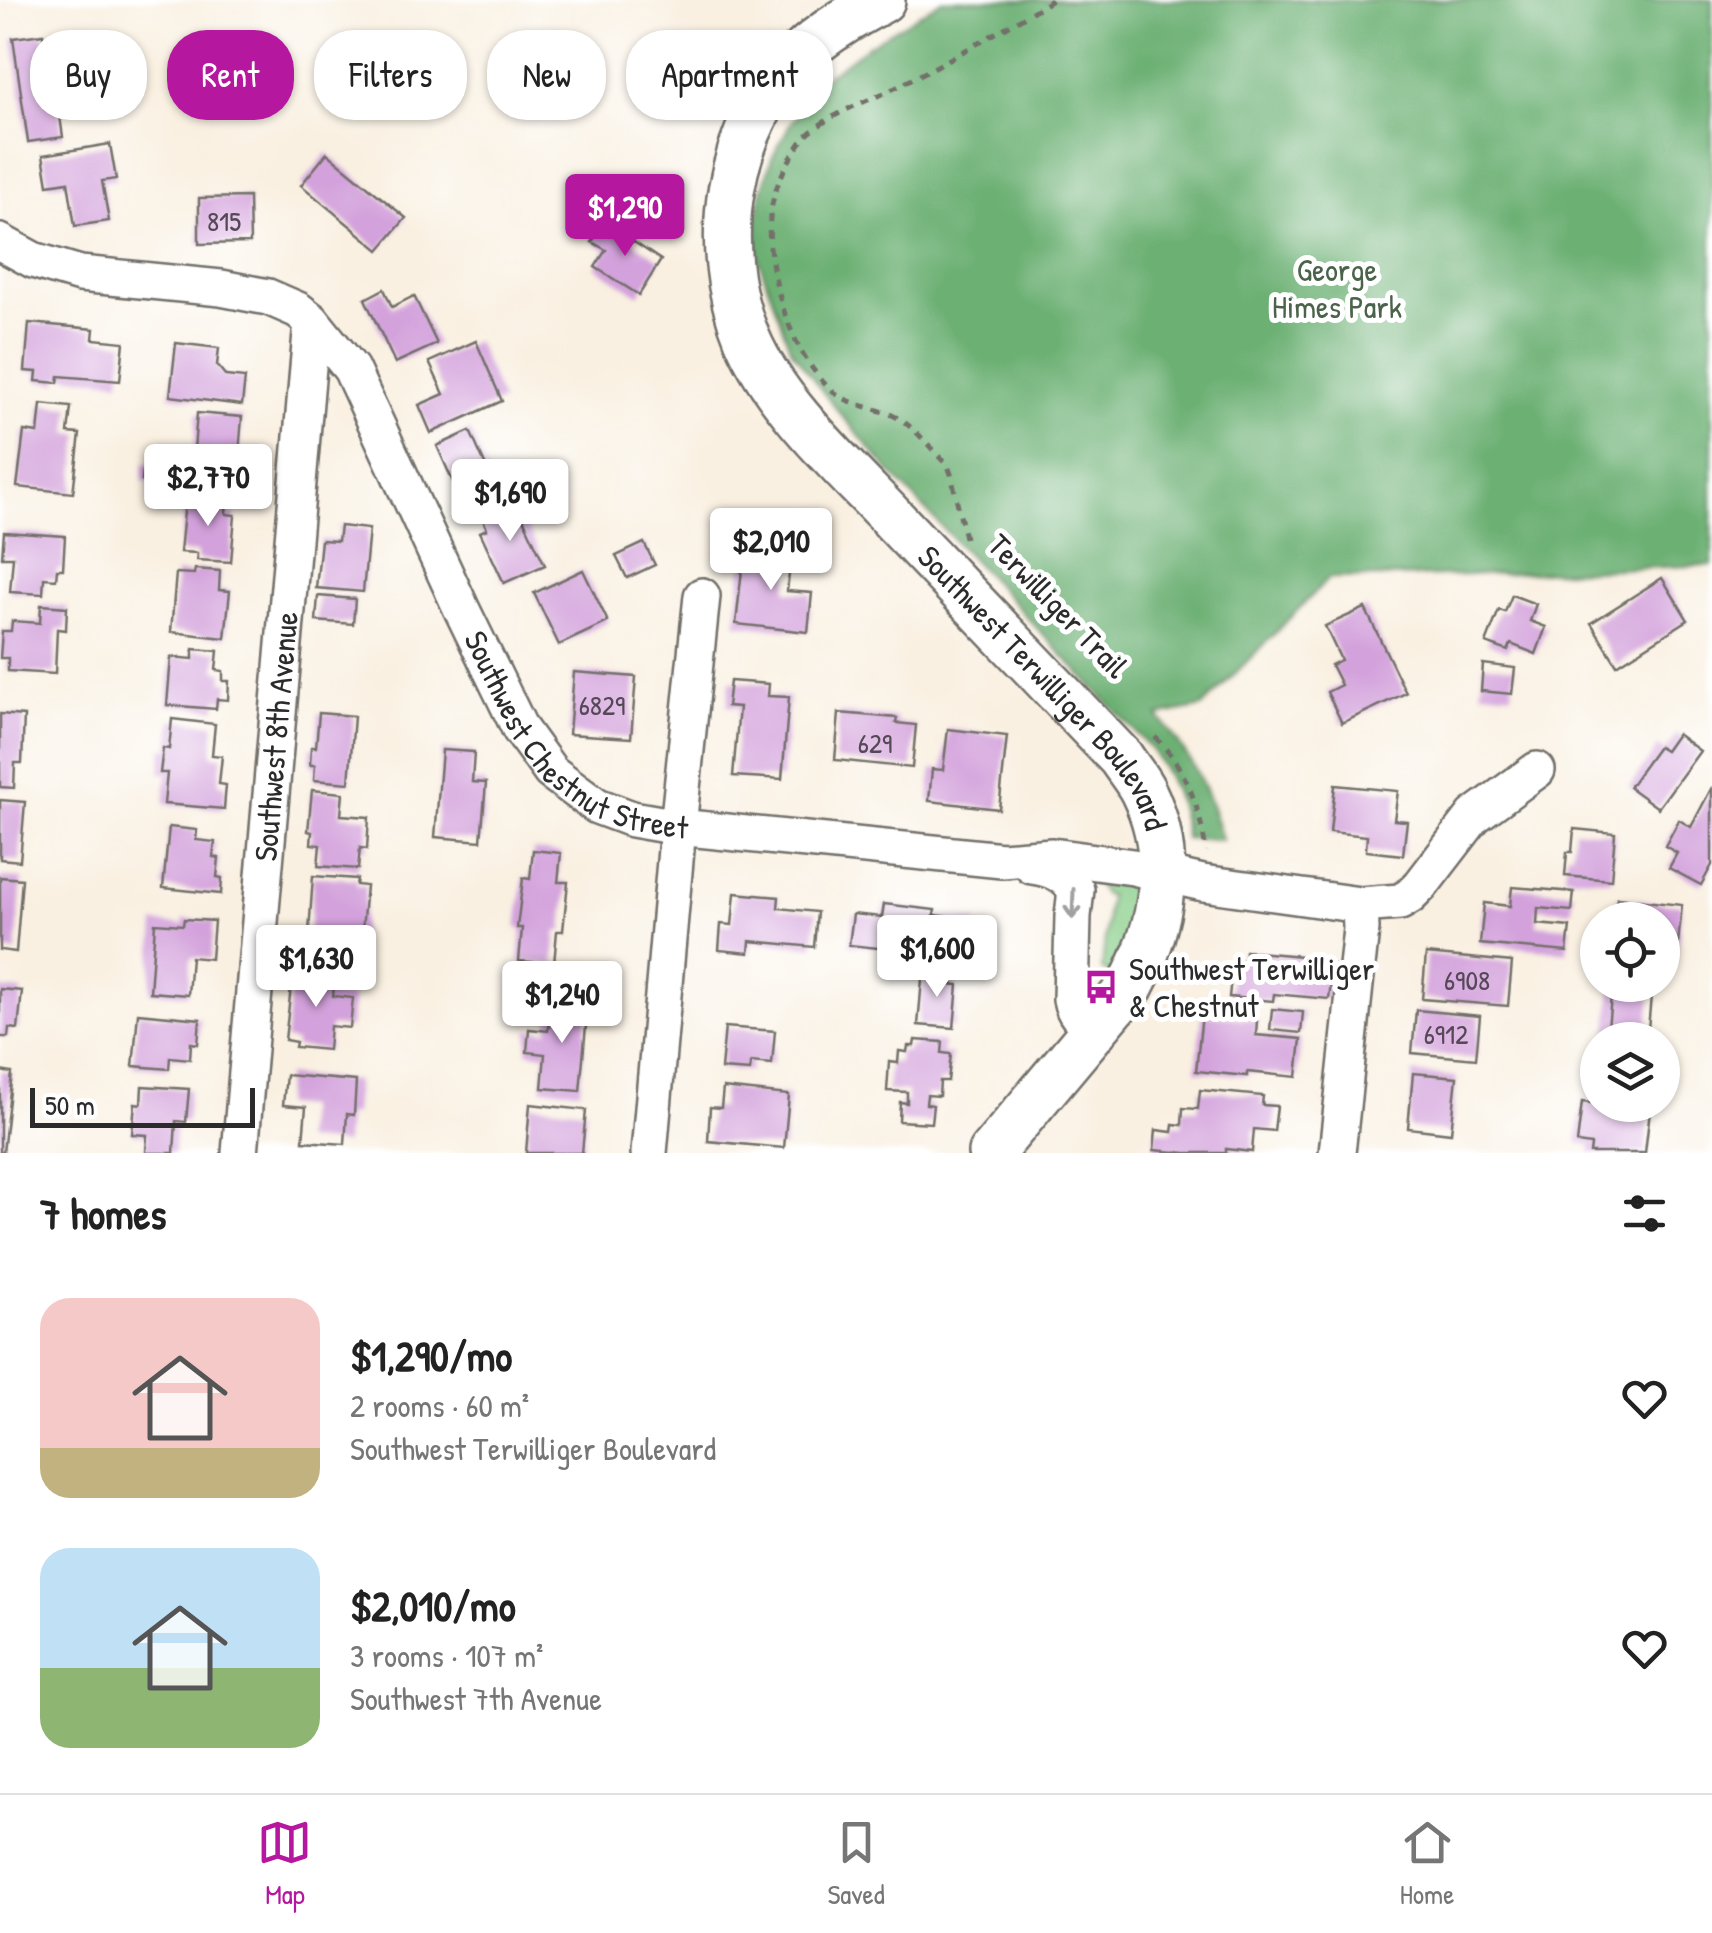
<!DOCTYPE html>
<html lang="en">
<head>
<meta charset="utf-8">
<style>
	body { margin:0; font-family:"Patrick Hand",sans-serif; background:#f6f6f6; color:#222; height:100vh; display:flex; flex-direction:column; font-size:38px; white-space:nowrap }
	* { box-sizing:border-box; margin:0 }
	p { font-size:32px; color:#767676 }
	.icon { flex:none; width:55px; height:55px; fill:none; stroke:currentColor; stroke-width:2; stroke-linecap:round; stroke-linejoin:round }
	.map { position:relative; height:1153px; overflow:hidden }
	.drawer { display:flex; flex-direction:column; background:#fff; flex:1 }
	.drawer>* { flex:none }
	.top-card { position:absolute; left:30px; top:30px; width:1000px; height:90px; display:flex; gap:20px }
	.fabs { position:absolute; left:1580px; top:902px; display:grid; gap:20px }
	.fabs a { display:grid; place-items:center; width:100px; height:100px; border-radius:50%; background:#fff; box-shadow:0 2px 8px #0004; font-size:50px }
	.scale { position:absolute; left:30px; bottom:25px; width:225px; box-sizing:border-box; padding-left:10px; border:5px solid #2b2b2b; border-top:0; font-size:28px; line-height:35px; white-space:nowrap; color:#2b2b2b; -webkit-text-stroke:8px #fff; paint-order:stroke }
	.price { position:absolute; translate:-50% -85px; padding:0 22px; border-radius:10px; background:#fff; color:#222; font-size:32px; line-height:65px; filter:drop-shadow(0 2px 5px #0008) }
	.price::after { content:''; position:absolute; left:50%; top:60px; width:30px; height:22px; margin-left:-15px; background:inherit; clip-path:polygon(0 0,100% 0,50% 100%) }
	.price.on { background:#b5179e; color:#fff }
	ul { padding:0; list-style:none }
	li { display:flex; align-items:center; gap:30px; height:250px; padding:0 40px }
	li span { display:grid; place-items:center; flex:none; width:280px; height:200px; border-radius:30px; color:#555 }
	li>.icon { margin-inline-start:auto }
	span .icon { width:120px; height:120px; fill:#fffc; stroke-width:1 }
	li b { font-size:42px }
	h2 { display:flex; justify-content:space-between; align-items:center; height:120px; padding:0 40px; font-size:42px }
	.chip { padding:0 35px; border-radius:40px; background:#fff; box-shadow:0 2px 8px #0004; font-size:35px; line-height:90px }
	.chip.on { background:#b5179e; color:#fff }
	.tabs { display:flex; justify-content:space-around; align-items:center; height:140px; border-top:2px solid #e0e0e0; background:#fff; font-size:28px; color:#767676 }
	.tabs a { display:grid; justify-items:center; gap:5px }
	.tabs .on { color:#b5179e }
	.map>svg:first-child { display:block }
	.green { fill:#86cc86; stroke:#587c58; stroke-width:2.5 }
	.forest { fill:#6cb073; stroke:#4c6e4f; stroke-width:2.5 }
	.building { fill:#d3a1db }
	.lines { fill:none; stroke-linecap:round; stroke-linejoin:round }
	.minor-casing { stroke:#73706b; stroke-width:40 }
	.major-casing { stroke:#73706b; stroke-width:50 }
	.path { stroke:#73706b; stroke-width:5; stroke-dasharray:8 8; stroke-linecap:butt }
	.minor { stroke:#fff; stroke-width:35 }
	.major { stroke:#fff; stroke-width:45 }
	.oneway { stroke:#a0a0a0 }
	.labels { text-anchor:middle; stroke-width:10; stroke-linejoin:round; paint-order:stroke }
	.number-label { font-size:28px; fill:#554857 }
	.park-label { font-size:32px; fill:#4b634b; stroke:#fff }
	.street-label { font-size:32px; fill:#2b2b2b; stroke:#fff }
	.poi-label { font-size:32px; fill:#2b2b2b; stroke:#fff; text-anchor:start }
</style>
</head>
<body>
<div class="map">
<svg width="1712" height="1153" viewBox="0 0 1712 1153">
	<rect width="100%" height="100%" fill="#fff"/>
	<filter id="ink" filterUnits="userSpaceOnUse"><feTurbulence type="fractalNoise" baseFrequency=".01" numOctaves="2"/><feDisplacementMap in="SourceGraphic" scale="20" xChannelSelector="R" yChannelSelector="G"/><feConvolveMatrix kernelMatrix="1 2 1 2 8 2 1 2 1" color-interpolation-filters="sRGB"/></filter>
	<filter id="wash" filterUnits="userSpaceOnUse"><feTurbulence type="fractalNoise" baseFrequency=".0048" numOctaves="4" result="noise"/><feDisplacementMap in="SourceGraphic" scale="40" xChannelSelector="R" yChannelSelector="G"/><feGaussianBlur stdDeviation="2.25" result="paint"/><feColorMatrix in="noise" values="0 0 0 0 0 0 0 0 0 0 0 0 0 0 0 0 0 1.4 0 .05"/><feComposite in="paint" operator="in"/></filter>
	<g filter="url(#wash)">
		<rect width="100%" height="100%" fill="#f9f0e1"/>
		<!-- green -->
		<path class="green" d="M1099 879 1123 880C1151 905 1125 947 1109 973L1102 970 1109 895 1103 894 1097 883Z"/>
		<!-- forest -->
		<path class="forest" d="M942 0H1712V565L1440 576 1329 578 1202 707 1158 716C1192 758 1208 787 1222 840L1185 838C1182 805 1170 775 1150 748L889 471 829 400 790 348 758 258 756 227 761 193 772 158 790 124 824 78 865 48Z"/>
		<g id="blocks">
			<!-- building -->
			<g class="building">
				<path d="M43 34 48 65 63 63 66 87 56 89 63 137 28 142 13 38Z"/>
				<path d="M110 144 116 179 102 181 109 221 75 226 68 182 48 185 43 155Z"/>
				<path d="M327 153 406 218 379 250 301 185Z"/>
				<path d="M249 197 250 243 199 244V198Z"/>
				<path d="M604 222 661 260 639 295 595 267 606 250 592 242Z"/>
				<path d="M384 289 392 307 414 296 437 344 395 363 365 299Z"/>
				<path d="M29 323 94 329 93 339 124 342 120 381 59 376 58 383 36 381 37 372 25 371Z"/>
				<path d="M476 341 502 401 431 433 419 405 444 394 429 362Z"/>
				<path d="M176 343 219 348 217 365 226 376 245 378 242 405 170 396Z"/>
				<path d="M41 404 71 407 68 433 80 434 73 493 17 487 24 431 38 433Z"/>
				<path d="M197 413 242 417 238 466 193 462Z"/>
				<path d="M470 431 500 498 474 510 464 487 457 491 437 446Z"/>
				<path d="M165 455 190 457 188 484 163 481Z"/>
				<path d="M144 463 160 465 159 482 142 481Z"/>
				<path d="M202 494 227 496 226 514 235 515 231 562 197 560V553L180 552 185 502 202 503Z"/>
				<path d="M507 503 513 517 521 514 545 565 504 583 480 532 487 529 481 515Z"/>
				<path d="M340 526 369 529 363 592 316 588 321 540 338 541Z"/>
				<path d="M4 532 65 536 63 569H57L56 579 44 578 43 594 10 592 13 557H2Z"/>
				<path d="M644 543 655 565 627 578 616 556Z"/>
				<path d="M752 543 785 547 783 564 790 565 787 591 812 593 808 632 736 624 743 560H750Z"/>
				<path d="M195 569 220 571 219 590 230 591 225 638 171 632 176 573 194 574Z"/>
				<path d="M583 570 608 622 559 645 534 593Z"/>
				<path d="M1662 578 1688 620 1617 665 1591 623Z"/>
				<path d="M1512 595 1536 604 1530 621 1546 627 1536 654 1511 644 1508 651 1486 643 1499 610 1505 612Z"/>
				<path d="M318 596 355 599 353 624 316 621Z"/>
				<path d="M41 605 67 607 66 630 57 629 55 674 8 671V658H0L2 631H11L12 621 40 623Z"/>
				<path d="M1365 608 1406 693 1342 723 1327 692 1341 685 1331 665 1341 660 1325 626Z"/>
				<path d="M193 649 218 651 216 670 223 671V681H229L228 700 217 699 216 709 167 705 171 657 193 659Z"/>
				<path d="M1483 664 1515 668 1512 694 1481 691Z"/>
				<path d="M574 672 636 677 631 738 569 734Z"/>
				<path d="M730 681 769 684 768 696 789 697 782 779 733 776 739 707 727 706Z"/>
				<path d="M319 713 354 716 349 783 314 780 315 765H310L311 747H316Z"/>
				<path d="M839 713 897 718 896 723 916 725 912 768 835 760Z"/>
				<path d="M0 714 24 716 22 763H15L14 788 0 787Z"/>
				<path d="M172 719 215 724 212 755 222 756 219 784 226 785 224 809 164 804 167 773H160L163 748 169 749Z"/>
				<path d="M948 729 1007 736 999 809 929 801 932 769 943 770Z"/>
				<path d="M1677 734 1700 751 1658 808 1629 787 1658 747 1665 751Z"/>
				<path d="M442 750 474 752 472 782 486 783 481 841 435 837Z"/>
				<path d="M1335 785 1398 791 1394 820 1407 821 1403 855 1366 851 1367 836 1330 832Z"/>
				<path d="M1712 787V865L1701 885 1669 868 1677 853 1665 846 1679 820 1691 827Z"/>
				<path d="M312 790 343 793 341 815 369 817 367 849 360 848 358 869 318 866 320 845 311 844 312 832 308 831Z"/>
				<path d="M0 800 25 802 20 861 0 859Z"/>
				<path d="M169 827 197 830 196 840 215 842 213 857 219 858 217 877 222 878 221 894 163 888Z"/>
				<path d="M1574 829 1615 833 1611 880 1565 876 1567 852H1572Z"/>
				<path d="M533 850 561 853 558 882H568L563 931H557L554 964 519 961 522 928H517L523 878 530 879Z"/>
				<path d="M313 876 357 879 356 885 366 886 360 952 339 950 338 964 307 961Z"/>
				<path d="M0 877 22 879 16 952 0 950Z"/>
				<path d="M1512 887 1574 892 1572 911 1538 908 1537 924 1570 927 1567 952 1480 944 1484 903 1510 906Z"/>
				<path d="M735 893 779 897 778 908 817 912 814 947 750 941 749 953 719 950 721 924 732 925Z"/>
				<path d="M1617 898 1682 905 1676 964 1662 963V920H1614Z"/>
				<path d="M884 904 935 910 934 915 977 920 973 958 849 945 853 914 882 917Z"/>
				<path d="M184 919 214 921 211 959 191 957 188 995 150 992 155 923 183 925Z"/>
				<path d="M1245 951 1301 956 1300 963 1333 965 1329 999 1274 994 1273 1001 1229 997 1233 959 1244 960Z"/>
				<path d="M1426 954 1512 962 1508 1006 1422 999Z"/>
				<path d="M299 965 330 969 329 985H334L333 996 353 998 350 1028 330 1026 328 1050 295 1047 296 1042 285 1040 291 987 297 988Z"/>
				<path d="M923 968 946 970 945 984 958 985 954 1028 918 1025Z"/>
				<path d="M1612 985H1652L1647 1040H1607Z"/>
				<path d="M0 989 22 991 18 1029 9 1028 8 1037H0Z"/>
				<path d="M551 1001 588 1004 580 1091 542 1088 545 1054 527 1052 529 1029 548 1031Z"/>
				<path d="M1272 1009 1303 1012 1301 1033 1270 1030Z"/>
				<path d="M1416 1010 1480 1016 1476 1059 1412 1053Z"/>
				<path d="M138 1013 200 1019 198 1044 191 1043 190 1059 170 1057 169 1069 133 1066Z"/>
				<path d="M1202 1014 1257 1020 1256 1035 1301 1039 1297 1077 1247 1072V1076L1196 1071Z"/>
				<path d="M725 1027 775 1031 772 1064 751 1062 750 1071 721 1069Z"/>
				<path d="M915 1040 943 1042 942 1053 951 1054 948 1081H940L939 1096 927 1095 926 1104 933 1105 931 1123 899 1121 900 1102 907 1103V1092L887 1091 889 1062 898 1063 899 1051 907 1052 908 1046H914Z"/>
				<path d="M0 1071 12 1073 3 1153H0Z"/>
				<path d="M1413 1073 1457 1077 1451 1133 1408 1128Z"/>
				<path d="M286 1075 356 1081 354 1115 347 1114 345 1144 303 1141 306 1107 283 1105Z"/>
				<path d="M142 1086 189 1089 186 1122 176 1121 174 1153H146L147 1135 132 1134 135 1103 141 1104Z"/>
				<path d="M723 1088 789 1095 784 1148 708 1141 710 1107 721 1108Z"/>
				<path d="M1200 1090 1263 1096 1262 1105 1277 1106 1274 1131 1254 1129 1252 1152 1226 1149V1153H1186L1154 1150 1156 1130 1172 1132 1173 1124 1182 1125 1183 1108 1198 1109Z"/>
				<path d="M1582 1102 1650 1110 1645 1153H1590L1591 1145 1577 1143Z"/>
				<path d="M530 1104 586 1110 582 1153H526Z"/>
			</g>
		</g>
	</g>
	<g filter="url(#ink)">
		<use href="#blocks" fill-opacity="0" stroke="#73706b" stroke-width="2.5"/>
		<g class="lines">
			<!-- minor casing -->
			<g class="minor-casing">
				<g id="minor">
					<path id="s1" d="M0 242 33 260 80 274 221 288 268 297 298 310 312 321 351 369 462 610 520 729 551 772 597 806 632 819 678 827 1002 860 1052 856 1133 867 1203 883 1360 905 1400 902 1410 896 1421 885 1474 816 1537 770"/>
					<path d="M1032 866C1052 869 1064 874 1076 890L1073 916 1071 999C1074 1015 1082 1020 1094 1030"/>
					<path id="s2" d="M240 1153 312 321"/>
					<path d="M649 1153 678 827 702 596"/>
					<path d="M1337 1153 1361 929 1360 905"/>
				</g>
			</g>
			<!-- major casing -->
			<g class="major-casing">
				<g id="major">
					<path id="s3" d="M882 0C852 16 824 32 800 55 726 126 709 246 747 338 775 405 846 469 895 521 971 600 1046 679 1121 758 1128 769 1137 779 1143 791 1175 856 1163 925 1130 987L991 1153"/>
				</g>
			</g>
			<!-- path -->
			<g class="path">
				<path d="M965 538 951 474 948 466C931 449 914 425 892 415 871 406 846 405 829 388 798 357 783 316 774 273 765 230 768 195 792 156 796 150 800 143 805 137 830 113 869 101 899 86 951 59 1002 30 1052 0"/>
				<path d="M1155 737C1187 769 1200 808 1206 852"/>
			</g>
			<!-- minor -->
			<use href="#minor" class="minor"/>
			<!-- major -->
			<use href="#major" class="major"/>
		</g>
		<!-- one-way arrows -->
		<defs><path id="oneway-shaft" d="M-6 0H5M1.5-3L5.5 0L1.5 3" fill="none" stroke-width="1.6" stroke-linecap="round" stroke-linejoin="round" transform="scale(2.5)"/></defs>
		<use class="oneway" href="#oneway-shaft" transform="translate(1073 904) rotate(92)"/>
	</g>
	<!-- icons -->
	<defs>
		<g id="bus-bare" transform="scale(2.7)"><path d="M-5-6H5V4H4V6H2V4H-2V6H-4V4H-5ZM-3.5-4V0h7V-4ZM-3.5 1.2v1.5H-2V1.2ZM2 1.2v1.5H3.5V1.2Z" fill="#b5179e" stroke="#fff" stroke-width="2.5" paint-order="stroke"/></g>
	</defs>
	<g fill-rule="evenodd">
		<use href="#bus-bare" x="1101" y="987"/>
	</g>
	<g class="labels">
		<!-- number labels -->
		<g class="number-label">
			<text x="224" y="231">815</text>
			<text x="602" y="715">6829</text>
			<text x="875" y="753">629</text>
			<text x="1467" y="990">6908</text>
			<text x="1446" y="1044">6912</text>
		</g>
		<!-- park labels -->
		<g class="park-label">
			<text x="1337" y="281">George<tspan x="1337" dy="37">Himes Park</tspan></text>
		</g>
		<!-- street labels -->
		<g class="street-label">
			<text transform="translate(1058 606) rotate(46)" y="11">Terwilliger Trail</text>
			<text dy="11" stroke="none"><textPath href="#s3" startOffset="865">Southwest Terwilliger Boulevard</textPath></text>
			<text dy="11" stroke="none"><textPath href="#s1" startOffset="835">Southwest Chestnut Street</textPath></text>
			<text dy="11" stroke="none"><textPath href="#s2" startOffset="418">Southwest 8th Avenue</textPath></text>
		</g>
		<!-- poi labels -->
		<g class="poi-label">
			<text x="1129" y="980">Southwest Terwilliger<tspan x="1129" dy="37">&amp; Chestnut</tspan></text>
		</g>
	</g>
</svg>
<div class="fabs">
<a><svg class="icon" aria-label="locate" viewBox="0 0 24 24"><circle cx="12" cy="12" r="6"/><path d="M12 2v4M12 18v4M2 12h4M18 12h4"/></svg></a>
<a><svg class="icon" aria-label="layers" viewBox="0 0 24 24"><path d="M12 4l9 5-9 5-9-5zM3 14l9 5 9-5"/></svg></a>
</div>
<div class="scale">50 m</div>
<b class="price on" style="left:625px;top:259px">$1,290</b>
<b class="price" style="left:208px;top:529px">$2,770</b>
<b class="price" style="left:510px;top:544px">$1,690</b>
<b class="price" style="left:771px;top:593px">$2,010</b>
<b class="price" style="left:937px;top:1000px">$1,600</b>
<b class="price" style="left:316px;top:1010px">$1,630</b>
<b class="price" style="left:562px;top:1046px">$1,240</b>
<div class="top-card">
<a class="chip">Buy</a>
<a class="chip on">Rent</a>
<a class="chip">Filters</a>
<a class="chip">New</a>
<a class="chip">Apartment</a>
</div>
</div>
<section class="drawer">
<h2>7 homes<svg class="icon" aria-label="filters" viewBox="0 0 24 24"><path d="M4 7h16M4 17h16"/><circle cx="9" cy="7" r="2"/><circle cx="15" cy="17" r="2"/></svg></h2>
<ul>
<li><span style="background:linear-gradient(#f6c9c9 75%,#c2b280 0)"><svg class="icon" aria-label="home" viewBox="0 0 24 24"><path d="M3 11l9-7 9 7M6 9v11h12V9"/></svg></span><div><b>$1,290/mo</b><p>2 rooms · 60 m²</p><p>Southwest Terwilliger Boulevard</p></div><svg class="icon" aria-label="heart" viewBox="0 0 24 24"><path d="M12 20l-8-8c-3-5 5-10 8-4 3-6 11-1 8 4z"/></svg></li>
<li><span style="background:linear-gradient(#bfe0f5 60%,#8fb573 0)"><svg class="icon" aria-label="home" viewBox="0 0 24 24"><path d="M3 11l9-7 9 7M6 9v11h12V9"/></svg></span><div><b>$2,010/mo</b><p>3 rooms · 107 m²</p><p>Southwest 7th Avenue</p></div><svg class="icon" aria-label="heart" viewBox="0 0 24 24"><path d="M12 20l-8-8c-3-5 5-10 8-4 3-6 11-1 8 4z"/></svg></li>
</ul>
</section>
<nav class="tabs">
<a class="on"><svg class="icon" aria-label="map" viewBox="0 0 24 24"><path d="M3 6l6-2 6 2 6-2v14l-6 2-6-2-6 2zM9 4v14M15 6v14"/></svg>Map</a>
<a><svg class="icon" aria-label="saved" viewBox="0 0 24 24"><path d="M7 4h10v16l-5-4-5 4z"/></svg>Saved</a>
<a><svg class="icon" aria-label="home" viewBox="0 0 24 24"><path d="M3 11l9-7 9 7M6 9v11h12V9"/></svg>Home</a>
</nav>
</body>
</html>
